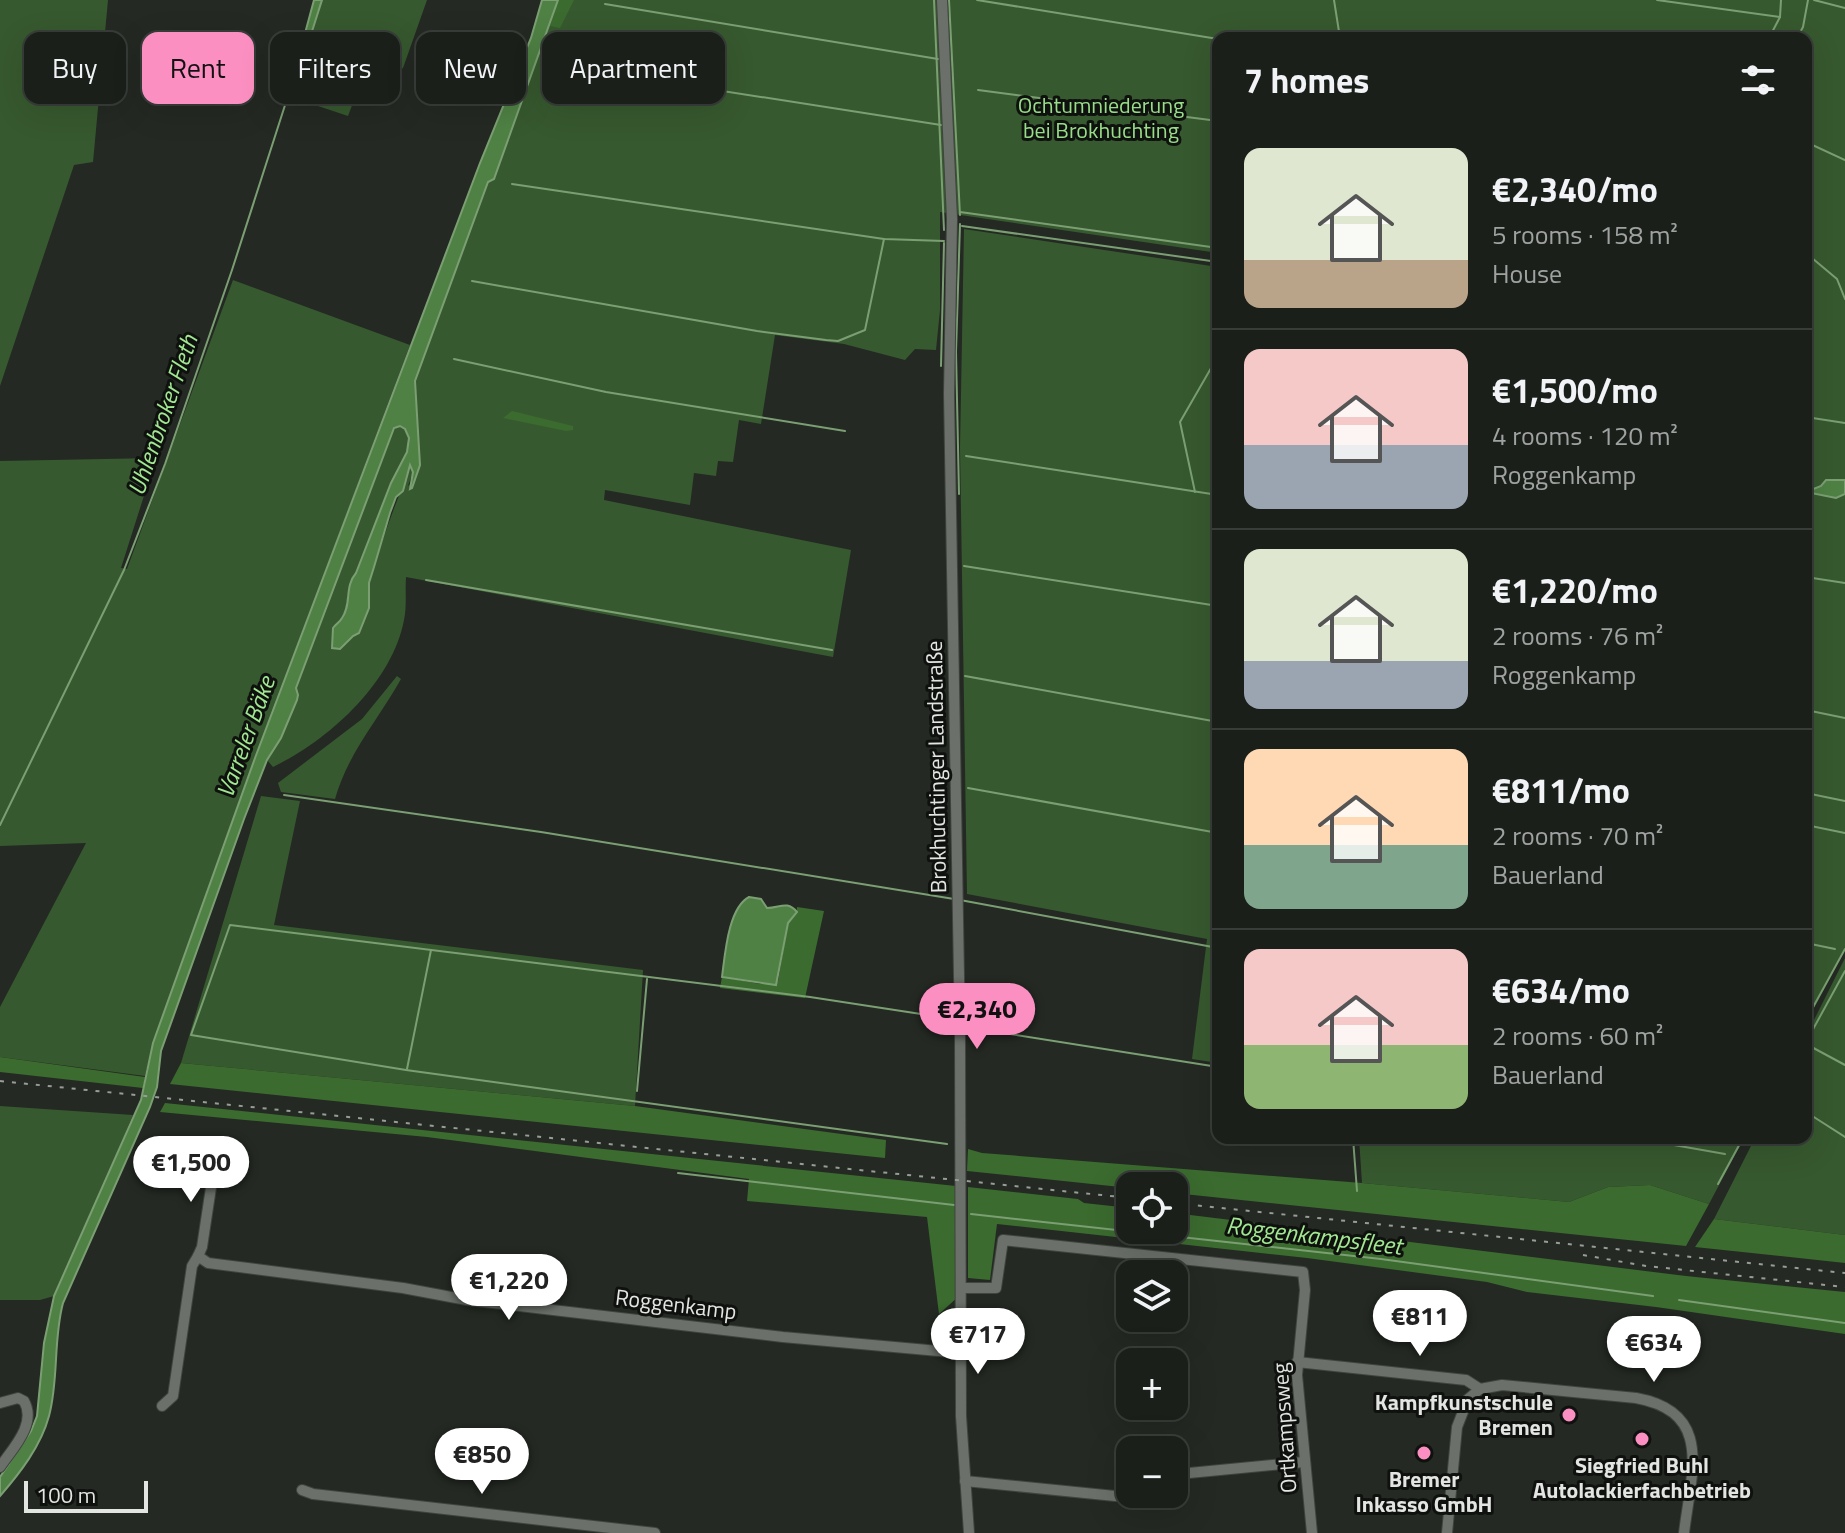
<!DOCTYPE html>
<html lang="en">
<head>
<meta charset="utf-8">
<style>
	body { margin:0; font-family:"Titillium Web",sans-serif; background:#282c27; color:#f1f3f6; height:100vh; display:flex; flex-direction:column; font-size:30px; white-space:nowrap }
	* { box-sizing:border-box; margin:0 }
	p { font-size:26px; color:#a0a2a2 }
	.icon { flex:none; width:44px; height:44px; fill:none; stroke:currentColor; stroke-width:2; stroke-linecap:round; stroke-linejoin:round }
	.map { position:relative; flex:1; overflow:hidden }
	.side { position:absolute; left:1212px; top:32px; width:600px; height:1112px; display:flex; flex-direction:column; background:#1b1f1a; border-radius:16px; box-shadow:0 8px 32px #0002,0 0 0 2px #393d39 }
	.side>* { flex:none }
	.guide { position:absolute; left:24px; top:32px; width:760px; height:72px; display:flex; gap:16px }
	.fabs { position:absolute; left:1116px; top:1172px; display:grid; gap:16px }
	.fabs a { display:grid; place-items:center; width:72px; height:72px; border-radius:16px; background:#1b1f1a; box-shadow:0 8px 32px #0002,0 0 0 2px #393d39; font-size:40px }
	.scale { position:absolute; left:24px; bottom:20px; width:124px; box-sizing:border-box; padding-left:8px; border:4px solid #e2e5e1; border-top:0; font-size:22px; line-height:28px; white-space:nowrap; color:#e2e5e1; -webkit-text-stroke:6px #0f110e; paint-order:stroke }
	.price { position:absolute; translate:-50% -68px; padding:0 18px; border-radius:28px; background:#fff; color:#222; font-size:26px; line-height:52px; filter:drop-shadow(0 2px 4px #0008) }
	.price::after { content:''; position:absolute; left:50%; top:48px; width:24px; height:18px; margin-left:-12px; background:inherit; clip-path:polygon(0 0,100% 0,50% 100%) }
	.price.on { background:#fc8fc1; color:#111 }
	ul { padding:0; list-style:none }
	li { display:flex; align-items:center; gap:24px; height:200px; padding:0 32px }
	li+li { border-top:2px solid #393d39 }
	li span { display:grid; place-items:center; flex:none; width:224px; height:160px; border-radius:16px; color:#555 }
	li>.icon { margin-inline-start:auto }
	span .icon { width:96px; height:96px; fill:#fffc; stroke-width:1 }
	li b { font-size:34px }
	h2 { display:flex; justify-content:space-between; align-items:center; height:96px; padding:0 32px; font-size:34px }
	.chip { padding:0 28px; border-radius:16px; background:#1b1f1a; box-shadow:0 8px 32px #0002,0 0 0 2px #393d39; font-size:28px; line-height:72px }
	.chip.on { background:#fc8fc1; color:#111 }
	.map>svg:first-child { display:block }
	.green { fill:#37592f }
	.forest { fill:#3b6b2f }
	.water { fill:#4f8144; stroke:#7b9f73; stroke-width:2 }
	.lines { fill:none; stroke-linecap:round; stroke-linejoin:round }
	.stream { stroke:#7b9f73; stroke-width:2 }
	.minor-casing { stroke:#40453f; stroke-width:12 }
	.minor { stroke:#6b716a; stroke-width:10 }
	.rail { stroke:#999d98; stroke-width:2; stroke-dasharray:4 8; stroke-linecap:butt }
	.poi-dot { fill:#fc8fc1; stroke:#0f110e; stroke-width:3 }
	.labels { text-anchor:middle; stroke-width:6; stroke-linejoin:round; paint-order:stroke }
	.park-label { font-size:22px; fill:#98dd88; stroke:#0f110e }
	.street-label { font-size:22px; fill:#e2e5e1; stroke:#0f110e }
	.poi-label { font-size:22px; font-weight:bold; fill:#e2e5e1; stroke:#0f110e }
	.water-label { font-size:24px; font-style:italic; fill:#a2e892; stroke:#0f110e }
</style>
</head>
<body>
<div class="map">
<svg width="1845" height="1533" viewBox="0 0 1845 1533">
	<rect width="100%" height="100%" fill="#242923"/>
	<!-- green -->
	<g class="green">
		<path d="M0 0H108L93 162 74 165 0 386Z"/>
		<path d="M322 0H427L403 68 357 92 348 116 291 97Z"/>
		<path d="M546 0H1845V950L1806 1023V38H1218V253L940 212V310L936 350 915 349 905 360 844 344 775 335 761 424 739 420 733 462 718 461 716 476 694 473 690 505 605 490 604 500 851 550 833 657 406 577C405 591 407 606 404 620 392 683 329 740 273 767L267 760 281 738 297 700 298 695 296 688 394 428 400 426 405 429 409 438 407 452 391 484 356 573C343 589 352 611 336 624L346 644C364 620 367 591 375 563 386 529 398 497 411 465L413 472 408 486 416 479 420 465 415 381 488 182 494 179Z"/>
		<path d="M964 229 1218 267V1063L1192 1059 1207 939 967 894 960 448Z"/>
		<path d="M233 280 410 345 255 758 153 1043 145 1076 0 1057V1007L86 843 0 846V461L156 458 121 568 127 569Z"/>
		<path d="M397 676 401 679C378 720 348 753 335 799L281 792 278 783 362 719Z"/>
		<path d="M261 796 300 801 274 925 643 970 635 1106 181 1063Z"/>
		<path d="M1845 958V1235L1714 1219 1755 1138H1806V1036Z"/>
		<path d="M0 1106 133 1115 79 1244 54 1296 40 1300H0Z"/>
		<path d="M1359 1138H1744L1709 1204 1650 1185 1608 1187 1569 1202 1362 1183Z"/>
	</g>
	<!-- forest -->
	<g class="forest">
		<path d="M558 0H574L560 28 550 26Z"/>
		<path d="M512 411 573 426V430L566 431 503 418Z"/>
		<path d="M797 907 824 911 805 998 720 988 722 977 760 984 778 981 788 923 797 913Z"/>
		<path d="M0 1057 145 1077 143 1088 0 1072Z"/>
		<path d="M181 1063 635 1106 886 1140 885 1158 170 1084Z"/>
		<path d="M165 1103 956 1186 958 1297 939 1314 927 1217 747 1201 749 1179 427 1137 160 1112Z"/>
		<path d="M968 1149 982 1153 1362 1183 1569 1202 1608 1187 1650 1185 1709 1204 1686 1246 1174 1193V1186H1130V1188L967 1171Z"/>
		<path d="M968 1187 1078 1199 1084 1203 1130 1208V1230H1174V1213L1686 1276 1845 1292V1334L1656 1307 1527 1292 1487 1282 1307 1258 997 1224 990 1280 968 1278Z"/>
		<path d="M1714 1219 1845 1235V1263L1695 1247Z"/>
	</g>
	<!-- water -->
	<g class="water">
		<path d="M314 0H322L291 97 287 100Z"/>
		<path d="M542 0H558L494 179 488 182 415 381 420 465 412 488 410 489 413 472 410 465 403 491 396 497 390 513 374 567 369 583V608L359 633 353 636 340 649 332 648 333 628C336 624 340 622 342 618 352 604 344 587 356 573L391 483 407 452 409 438 405 429 400 426 394 428 296 688 298 695 297 700 281 738 267 760 244 819 161 1051 157 1087 150 1107 63 1303C53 1340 59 1379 49 1416 41 1446 20 1473 0 1496V1477L31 1431 37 1416 44 1343 54 1296 141 1100 153 1043 255 758 480 163 531 38Z"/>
		<path d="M1826 480H1845V494L1836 498 1806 492 1821 486Z"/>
		<path d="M749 897 761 899 767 908C780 908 787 900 797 912L788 923 776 985 722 977C725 955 728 908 749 897Z"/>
	</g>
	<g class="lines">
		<!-- stream -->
		<g class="stream">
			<path d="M934 0 944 230"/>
			<path d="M949 0 960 215"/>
			<path d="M977 0 1218 39"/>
			<path d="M1334 0 1340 38"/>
			<path d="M1657 0 1780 17"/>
			<path d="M1814 0 1845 8"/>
			<path d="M605 4 938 59"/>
			<path d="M1769 38 1780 17 1781 0"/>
			<path d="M1797 38 1803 27 1808 0"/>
			<path d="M582 69 941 125"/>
			<path d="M978 90 1218 121"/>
			<path d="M1806 142 1845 160"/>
			<path d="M512 184 884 239 944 241"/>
			<path d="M960 212 1218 248"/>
			<path d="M962 226 1218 262"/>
			<path d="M1806 253 1837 279 1845 299"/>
			<path d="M472 281 757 331 826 340 838 341 865 330 884 239"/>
			<path d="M454 359 606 392 845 431"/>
			<path d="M941 366 944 243"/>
			<path d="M1806 417 1845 423"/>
			<path d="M966 456 1218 495"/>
			<path d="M1195 492 1180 422 1218 356"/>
			<path d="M959 494 956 352 960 224"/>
			<path d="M964 566 1218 606"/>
			<path d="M1806 577 1845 583"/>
			<path d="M426 580 832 650"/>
			<path d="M965 676 1218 722"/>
			<path d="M1806 710 1845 718"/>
			<path d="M968 788 1218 833"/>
			<path d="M1806 793 1845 801"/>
			<path d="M284 795 541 832 954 899"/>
			<path d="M0 825 124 570 165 464 232 270 287 99"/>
			<path d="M1806 825 1845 833"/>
			<path d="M960 900 1218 948"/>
			<path d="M1806 943 1835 949"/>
			<path d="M947 1018 810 997 230 925 191 1035 406 1070 947 1144"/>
			<path d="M1806 1020 1845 949"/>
			<path d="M972 1028 1218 1067"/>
			<path d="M1806 1042 1845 971"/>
			<path d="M1806 1044 1845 1065"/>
			<path d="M407 1069 431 950"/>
			<path d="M637 1091 647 979"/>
			<path d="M1806 1112 1845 1137"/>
			<path d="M1353 1138 1357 1191"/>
			<path d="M1634 1138 1725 1154"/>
			<path d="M678 1173 954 1205"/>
			<path d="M1718 1184 1743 1138"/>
			<path d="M971 1214 1381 1259 1653 1296"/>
			<path d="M1679 1300 1845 1323"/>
		</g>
		<!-- minor casing -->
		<g class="minor-casing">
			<g id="minor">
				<path d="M942 0 952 219 949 394 960 1035 961 1416 969 1533"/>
				<path d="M198 1256 202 1247 215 1161"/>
				<path d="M963 1288H996L1003 1240 1303 1272 1305 1290 1297 1375 1312 1533"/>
				<path d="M1297 1362 1466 1380 1480 1389 1502 1385 1636 1398C1714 1412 1691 1473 1684 1533"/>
				<path d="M0 1403 18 1398 24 1401C37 1424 13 1448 0 1467"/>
				<path d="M162 1406 173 1396 192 1266 198 1256 208 1263 403 1288 467 1300 783 1337 961 1353"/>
				<path d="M1174 1480 1189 1473 1304 1462"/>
				<path d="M965 1481 1115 1496 1138 1497 1144 1494"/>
				<path d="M302 1490 313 1494 655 1533"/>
				<path d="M1447 1533 1457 1427 1468 1399 1480 1389"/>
			</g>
		</g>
		<!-- minor -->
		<use href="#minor" class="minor"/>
		<!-- rail -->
		<g class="rail">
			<path d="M0 1081 1130 1198"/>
			<path d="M1174 1203 1845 1273"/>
			<path d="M1583 1255 1646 1266 1845 1287"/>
		</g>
	</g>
	<!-- markers -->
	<g class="poi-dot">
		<circle cx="1569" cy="1415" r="8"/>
		<circle cx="1642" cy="1439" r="8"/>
		<circle cx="1424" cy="1453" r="8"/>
	</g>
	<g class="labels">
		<!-- park labels -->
		<g class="park-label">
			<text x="1101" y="113">Ochtumniederung<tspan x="1101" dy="25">bei Brokhuchting</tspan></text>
		</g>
		<!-- street labels -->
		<g class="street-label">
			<text transform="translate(936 767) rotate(-91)" y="8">Brokhuchtinger Landstraße</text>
			<text transform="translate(676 1304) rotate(7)" y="8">Roggenkamp</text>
			<text transform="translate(1284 1428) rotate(-94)" y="8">Ortkampsweg</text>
		</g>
		<!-- poi labels -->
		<g class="poi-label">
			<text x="1553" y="1410" text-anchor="end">Kampfkunstschule<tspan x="1553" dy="25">Bremen</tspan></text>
			<text x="1642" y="1473">Siegfried Buhl<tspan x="1642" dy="25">Autolackierfachbetrieb</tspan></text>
			<text x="1424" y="1487">Bremer<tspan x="1424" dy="25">Inkasso GmbH</tspan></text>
		</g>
		<!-- water labels -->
		<g class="water-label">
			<text transform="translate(163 415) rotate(-71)" y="8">Uhlenbroker Fleth</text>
			<text transform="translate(246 737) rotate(-70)" y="8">Varreler Bäke</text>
			<text transform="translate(1314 1236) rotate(7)" y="8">Roggenkampsfleet</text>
		</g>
	</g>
</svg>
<div class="fabs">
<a><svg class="icon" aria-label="locate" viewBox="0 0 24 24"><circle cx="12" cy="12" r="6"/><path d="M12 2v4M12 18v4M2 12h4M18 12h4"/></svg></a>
<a><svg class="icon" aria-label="layers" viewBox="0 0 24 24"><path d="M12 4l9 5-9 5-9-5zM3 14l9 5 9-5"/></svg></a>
<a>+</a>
<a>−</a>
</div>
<div class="scale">100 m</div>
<b class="price on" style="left:977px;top:1051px">€2,340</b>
<b class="price" style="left:191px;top:1204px">€1,500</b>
<b class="price" style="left:509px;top:1322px">€1,220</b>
<b class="price" style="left:1420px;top:1358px">€811</b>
<b class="price" style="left:978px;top:1376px">€717</b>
<b class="price" style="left:1654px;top:1384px">€634</b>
<b class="price" style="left:482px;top:1496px">€850</b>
<div class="guide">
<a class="chip">Buy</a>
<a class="chip on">Rent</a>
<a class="chip">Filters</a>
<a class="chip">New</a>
<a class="chip">Apartment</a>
</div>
<section class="side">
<h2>7 homes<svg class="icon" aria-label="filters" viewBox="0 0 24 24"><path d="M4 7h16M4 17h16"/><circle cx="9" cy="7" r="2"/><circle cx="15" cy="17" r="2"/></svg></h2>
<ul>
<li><span style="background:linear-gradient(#dfe7d0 70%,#b9a48a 0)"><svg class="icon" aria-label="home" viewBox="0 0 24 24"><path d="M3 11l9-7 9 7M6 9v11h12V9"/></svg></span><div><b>€2,340/mo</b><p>5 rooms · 158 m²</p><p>House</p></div></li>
<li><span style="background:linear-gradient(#f6c9c9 60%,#9aa5b1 0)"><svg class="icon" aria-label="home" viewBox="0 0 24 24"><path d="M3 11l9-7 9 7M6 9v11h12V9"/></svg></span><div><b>€1,500/mo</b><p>4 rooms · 120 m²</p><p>Roggenkamp</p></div></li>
<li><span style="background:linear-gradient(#dfe7d0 70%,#9aa5b1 0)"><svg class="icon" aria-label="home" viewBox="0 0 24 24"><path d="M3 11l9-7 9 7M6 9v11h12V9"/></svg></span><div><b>€1,220/mo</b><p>2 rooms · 76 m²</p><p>Roggenkamp</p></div></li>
<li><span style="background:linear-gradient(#ffd9b3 60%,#7fa58c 0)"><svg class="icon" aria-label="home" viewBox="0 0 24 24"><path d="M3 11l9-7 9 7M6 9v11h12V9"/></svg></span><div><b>€811/mo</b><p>2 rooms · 70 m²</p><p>Bauerland</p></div></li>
<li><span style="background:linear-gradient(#f6c9c9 60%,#8fb573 0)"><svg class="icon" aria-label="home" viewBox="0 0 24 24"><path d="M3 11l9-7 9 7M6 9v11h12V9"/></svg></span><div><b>€634/mo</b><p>2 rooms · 60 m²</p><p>Bauerland</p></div></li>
</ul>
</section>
</div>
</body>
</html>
